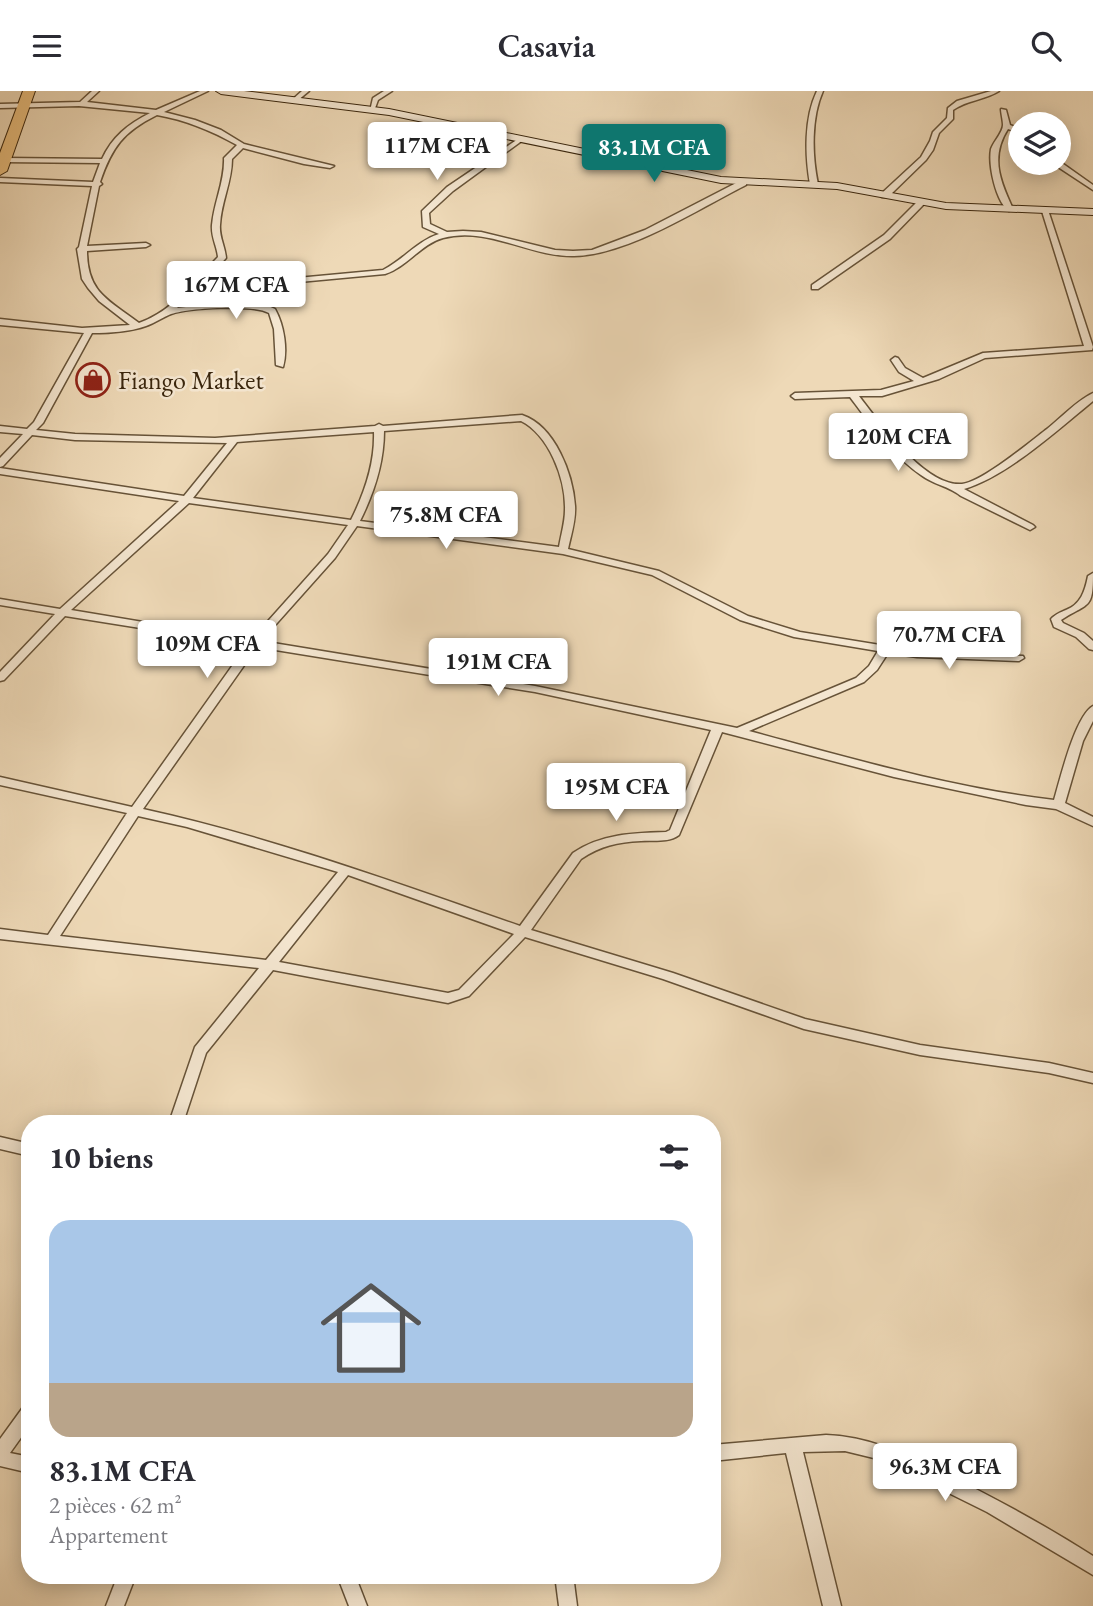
<!DOCTYPE html>
<html lang="fr">
<head>
<meta charset="utf-8">
<style>
	body { margin:0; font-family:"EB Garamond",serif; background:#f2f2f3; color:#2b2b33; height:100vh; display:flex; flex-direction:column; font-size:26px; white-space:nowrap }
	* { box-sizing:border-box; margin:0 }
	p { font-size:23px; color:#7c7c81 }
	.icon { flex:none; width:38px; height:38px; fill:none; stroke:currentColor; stroke-width:2; stroke-linecap:round; stroke-linejoin:round }
	.map { position:relative; flex:1; overflow:hidden }
	.drawer { position:absolute; left:21px; top:1024px; width:700px; height:469px; display:flex; flex-direction:column; background:#fff; border-radius:28px; box-shadow:0 4px 18px #0003 }
	.drawer>* { flex:none }
	.tools { position:absolute; left:1008px; top:21px; display:grid; gap:14px }
	.tools a { display:grid; place-items:center; width:63px; height:63px; border-radius:50%; background:#fff; box-shadow:0 4px 18px #0003; font-size:35px }
	.price { position:absolute; translate:-50% -60px; padding:0 16px; border-radius:7px; background:#fff; color:#222; font-size:23px; line-height:46px; filter:drop-shadow(0 2px 4px #0008) }
	.price::after { content:''; position:absolute; left:50%; top:42px; width:21px; height:16px; margin-left:-10px; background:inherit; clip-path:polygon(0 0,100% 0,50% 100%) }
	.price.current { background:#0f766e; color:#fff }
	ul { padding:0; list-style:none }
	li { display:grid; align-content:center; gap:14px; height:371px; padding:0 28px }
	li+li { border-top:2px solid #e1e1e2 }
	li span { display:grid; place-items:center; height:217px; border-radius:21px; color:#555 }
	li>.icon { margin-inline-start:auto }
	span .icon { width:126px; height:126px; fill:#fffc; stroke-width:1 }
	li b { font-size:30px }
	h2 { display:flex; justify-content:space-between; align-items:center; height:84px; padding:0 28px; font-size:30px }
	header { display:flex; justify-content:space-between; align-items:center; height:91px; padding:0 28px; background:#fff; font-size:32px; font-weight:600 }
	.map>svg:first-child { display:block }
	.lines { fill:none; stroke-linecap:round; stroke-linejoin:round }
	.street-casing { stroke:#675338; stroke-width:3 }
	.secondary-casing { stroke:#3a260d; stroke-width:2 }
	.highway-casing { stroke:#3a260d; stroke-width:2 }
	.street { fill:#f4e6d0; fill-rule:evenodd }
	.secondary { fill:#f4e6d0; fill-rule:evenodd }
	.highway { fill:#e7bc7c; fill-rule:evenodd }
	.labels { text-anchor:middle; stroke-width:5; stroke-linejoin:round; paint-order:stroke }
	.far-poi-label { font-size:26px; fill:#3a260d; stroke:#f4e6d0; text-anchor:start }
</style>
</head>
<body>
<header><svg class="icon" aria-label="menu" viewBox="0 0 24 24"><path d="M4 6h16M4 12h16M4 18h16"/></svg>Casavia<svg class="icon" aria-label="search" viewBox="0 0 24 24"><circle cx="10" cy="10" r="6"/><path d="M15 15l6 6"/></svg></header>
<div class="map">
<svg width="1093" height="1515" viewBox="0 0 1093 1515">
	<rect width="100%" height="100%" fill="#eed9b7"/>
	<filter id="stains"><feTurbulence type="fractalNoise" baseFrequency=".00286" numOctaves="4"/><feColorMatrix values="0 0 0 0 .2 0 0 0 0 .09 0 0 0 0 .02 0 0 0 .5 -.17"/></filter>
	<radialGradient id="worn" r=".72"><stop offset=".6" stop-color="#630" stop-opacity="0"/><stop offset="1" stop-color="#630" stop-opacity=".3"/></radialGradient>
	<g class="lines">
		<!-- street casing -->
		<g class="street-casing">
			<g id="street">
				<path d="M92 0H99L87 11 156 19 200 0H208L164 21 195 29 221 39 244 53 334 75 330 77 304 73 243 57 232 68C232 91 221 111 220 134 219 146 225 155 226 167L199 196 383 179C403 169 417 150 439 143L423 136 422 120 447 96 521 46 523 47V49L453 100 429 122 430 133 447 141 463 140 481 141 555 159 573 160 592 159 645 139 740 90H746V94C698 118 628 164 574 165 530 166 488 135 443 147 421 153 407 176 385 183L194 201 177 217C207 214 247 204 275 218 284 234 288 259 283 276L276 274 274 238 269 222C252 213 190 217 171 223 163 226 155 232 146 235 129 241 110 242 92 242L43 332 36 339 75 343 215 347 375 335 379 333 383 335 522 324C555 335 573 383 575 415 576 429 571 444 568 458L659 480 748 525 800 541 917 560 1023 565 1024 567 1019 570 917 566 888 562 877 579 864 591 749 640C850 667 951 697 1054 709 1060 689 1075 625 1093 615V630L1083 650 1065 712 1093 726V735L1056 718 1026 714 894 686 722 641 679 744C668 752 654 749 641 750 618 751 600 755 581 768L531 839 673 882 805 928 920 954 1049 972 1093 982V992L1049 982 920 964 804 938 663 888 525 846 469 905 448 912 273 879 206 962 183 1032H169L195 956 259 877 0 848V838L48 844 127 722 0 694V686L132 716 247 554 65 525 4 589 0 590V581L55 523 0 514V508L60 518 179 410 0 383V377L184 405 227 352 75 349 32 344 3 375 0 376V367L23 343 0 341V335L27 338 34 331 84 242 0 234V228L82 237 130 234 99 210 88 197 82 188 77 158 79 156 92 95 0 91V87L93 91 100 72 4 71 0 69 4 67 102 68C112 46 128 33 150 22L79 15 0 17V13L80 11ZM157 24C186 29 212 40 237 54L224 67C225 90 214 111 212 134 211 146 217 155 218 166 193 191 173 220 139 232 109 209 87 202 87 160L146 156 150 154 146 152 87 155 99 95 102 93 100 91C112 56 123 41 157 24ZM521 330C549 344 566 388 565 419 565 431 561 444 559 456L360 430C374 402 384 372 384 340ZM374 341C375 372 365 401 351 429L193 407 237 351ZM189 412 348 434 328 463 251 549 71 519ZM357 435 563 463 652 484 740 529 794 546 878 560 869 575 856 587 737 637 535 595 261 550 335 467ZM257 556 535 601 711 639 670 739 666 741C633 742 601 743 573 762L520 835C396 792 271 746 143 718ZM138 725 187 736 338 781 266 869 60 845ZM348 784 514 843 459 899 448 902 279 871Z"/>
				<path d="M302 0H309L297 10H293V8Z"/>
				<path d="M384 0H392L378 9 374 20H370L373 7Z"/>
				<path d="M817 0H823C811 27 812 64 818 93L814 95 810 93C805 64 804 27 817 0Z"/>
				<path d="M991 0H999C985 9 967 9 953 19V28L939 42 933 59 926 69 888 106H882V102L921 66 930 50 933 41 947 27 948 17 957 10Z"/>
				<path d="M1001 18 1006 19 1010 34 1020 38V42L1008 38C990 66 1000 90 1013 118L1009 120C996 111 988 74 991 58 994 50 1003 41 1003 34 1003 29 1001 22 1001 18Z"/>
				<path d="M1059 70 1093 94V99L1055 74V72H1059Z"/>
				<path d="M919 109 926 111 890 148 818 198H812V194L884 144Z"/>
				<path d="M1041 117 1048 119 1093 256 1092 259 985 267 939 288 882 305H859C879 331 925 396 962 393 982 391 1030 351 1047 338 1061 327 1076 310 1093 302V310C1059 338 1006 386 964 398L1033 434 1035 436 1030 439 961 405C949 395 934 394 921 384 892 364 871 334 850 306L795 308 791 305 795 302 881 299 914 290 899 281 891 269 895 266 898 267 905 277 923 287 983 262 1084 255Z"/>
				<path d="M1093 482C1093 519 1089 511 1061 529L1063 532 1084 542 1093 550V559L1089 558 1076 546 1054 536 1051 528C1056 523 1059 522 1066 519 1081 513 1085 500 1088 485Z"/>
				<path d="M0 1046 30 1053V1065L0 1058Z"/>
				<path d="M30 1313V1334L10 1362 30 1366V1382L0 1375V1348L24 1315Z"/>
				<path d="M826 1344C870 1346 899 1361 938 1379 991 1405 1043 1433 1093 1465V1484L987 1421 882 1369 845 1360 803 1361 841 1515H823L786 1362 712 1370V1354Z"/>
				<path d="M118 1484H136L124 1515H106Z"/>
				<path d="M337 1484H355L367 1515H349Z"/>
				<path d="M555 1484H573L577 1515H559Z"/>
			</g>
		</g>
		<!-- secondary casing -->
		<g class="secondary-casing">
			<path id="secondary" d="M216 0H244L389 18 721 86 837 92 946 112 1093 118V124L946 118 837 98 721 92 389 24 221 3Z"/>
		</g>
		<!-- highway casing -->
		<g class="highway-casing">
			<path id="highway" d="M23 0H35L7 80 0 84V62Z"/>
		</g>
		<!-- street -->
		<use href="#street" class="street"/>
		<!-- secondary -->
		<use href="#secondary" class="secondary"/>
		<!-- highway -->
		<use href="#highway" class="highway"/>
	</g>
	<!-- icons -->
	<defs>
		<g id="shop-ring" transform="scale(1.75)"><circle r="9.5" fill="#f4e6d0" stroke="#8f2418" stroke-width="1.5"/><path d="M-5-2.5h2.3a2.7 3.5 0 0 1 5.4 0H5L5.5 6h-11ZM-1.5-2.5h3a1.5 2.3 0 0 0-3 0Z" fill="#8f2418"/></g>
	</defs>
	<g fill-rule="evenodd">
		<use href="#shop-ring" x="93" y="289"/>
	</g>
	<g class="labels">
		<!-- far-poi labels -->
		<g class="far-poi-label">
			<text x="118" y="298">Fiango Market</text>
		</g>
	</g>
	<rect width="100%" height="100%" filter="url(#stains)"/>
	<rect width="100%" height="100%" fill="url(#worn)"/>
</svg>
<div class="tools">
<a><svg class="icon" aria-label="layers" viewBox="0 0 24 24"><path d="M12 4l9 5-9 5-9-5zM3 14l9 5 9-5"/></svg></a>
</div>
<b class="price" style="left:437px;top:91px">117M CFA</b>
<b class="price current" style="left:654px;top:93px">83.1M CFA</b>
<b class="price" style="left:236px;top:230px">167M CFA</b>
<b class="price" style="left:898px;top:382px">120M CFA</b>
<b class="price" style="left:446px;top:460px">75.8M CFA</b>
<b class="price" style="left:949px;top:580px">70.7M CFA</b>
<b class="price" style="left:207px;top:589px">109M CFA</b>
<b class="price" style="left:498px;top:607px">191M CFA</b>
<b class="price" style="left:616px;top:732px">195M CFA</b>
<b class="price" style="left:945px;top:1412px">96.3M CFA</b>
<section class="drawer">
<h2>10 biens<svg class="icon" aria-label="filters" viewBox="0 0 24 24"><path d="M4 7h16M4 17h16"/><circle cx="9" cy="7" r="2"/><circle cx="15" cy="17" r="2"/></svg></h2>
<ul>
<li><span style="background:linear-gradient(#a9c7e8 75%,#b9a48a 0)"><svg class="icon" aria-label="home" viewBox="0 0 24 24"><path d="M3 11l9-7 9 7M6 9v11h12V9"/></svg></span><div><b>83.1M CFA</b><p>2 pièces · 62 m²</p><p>Appartement</p></div></li>
</ul>
</section>
</div>
</body>
</html>
